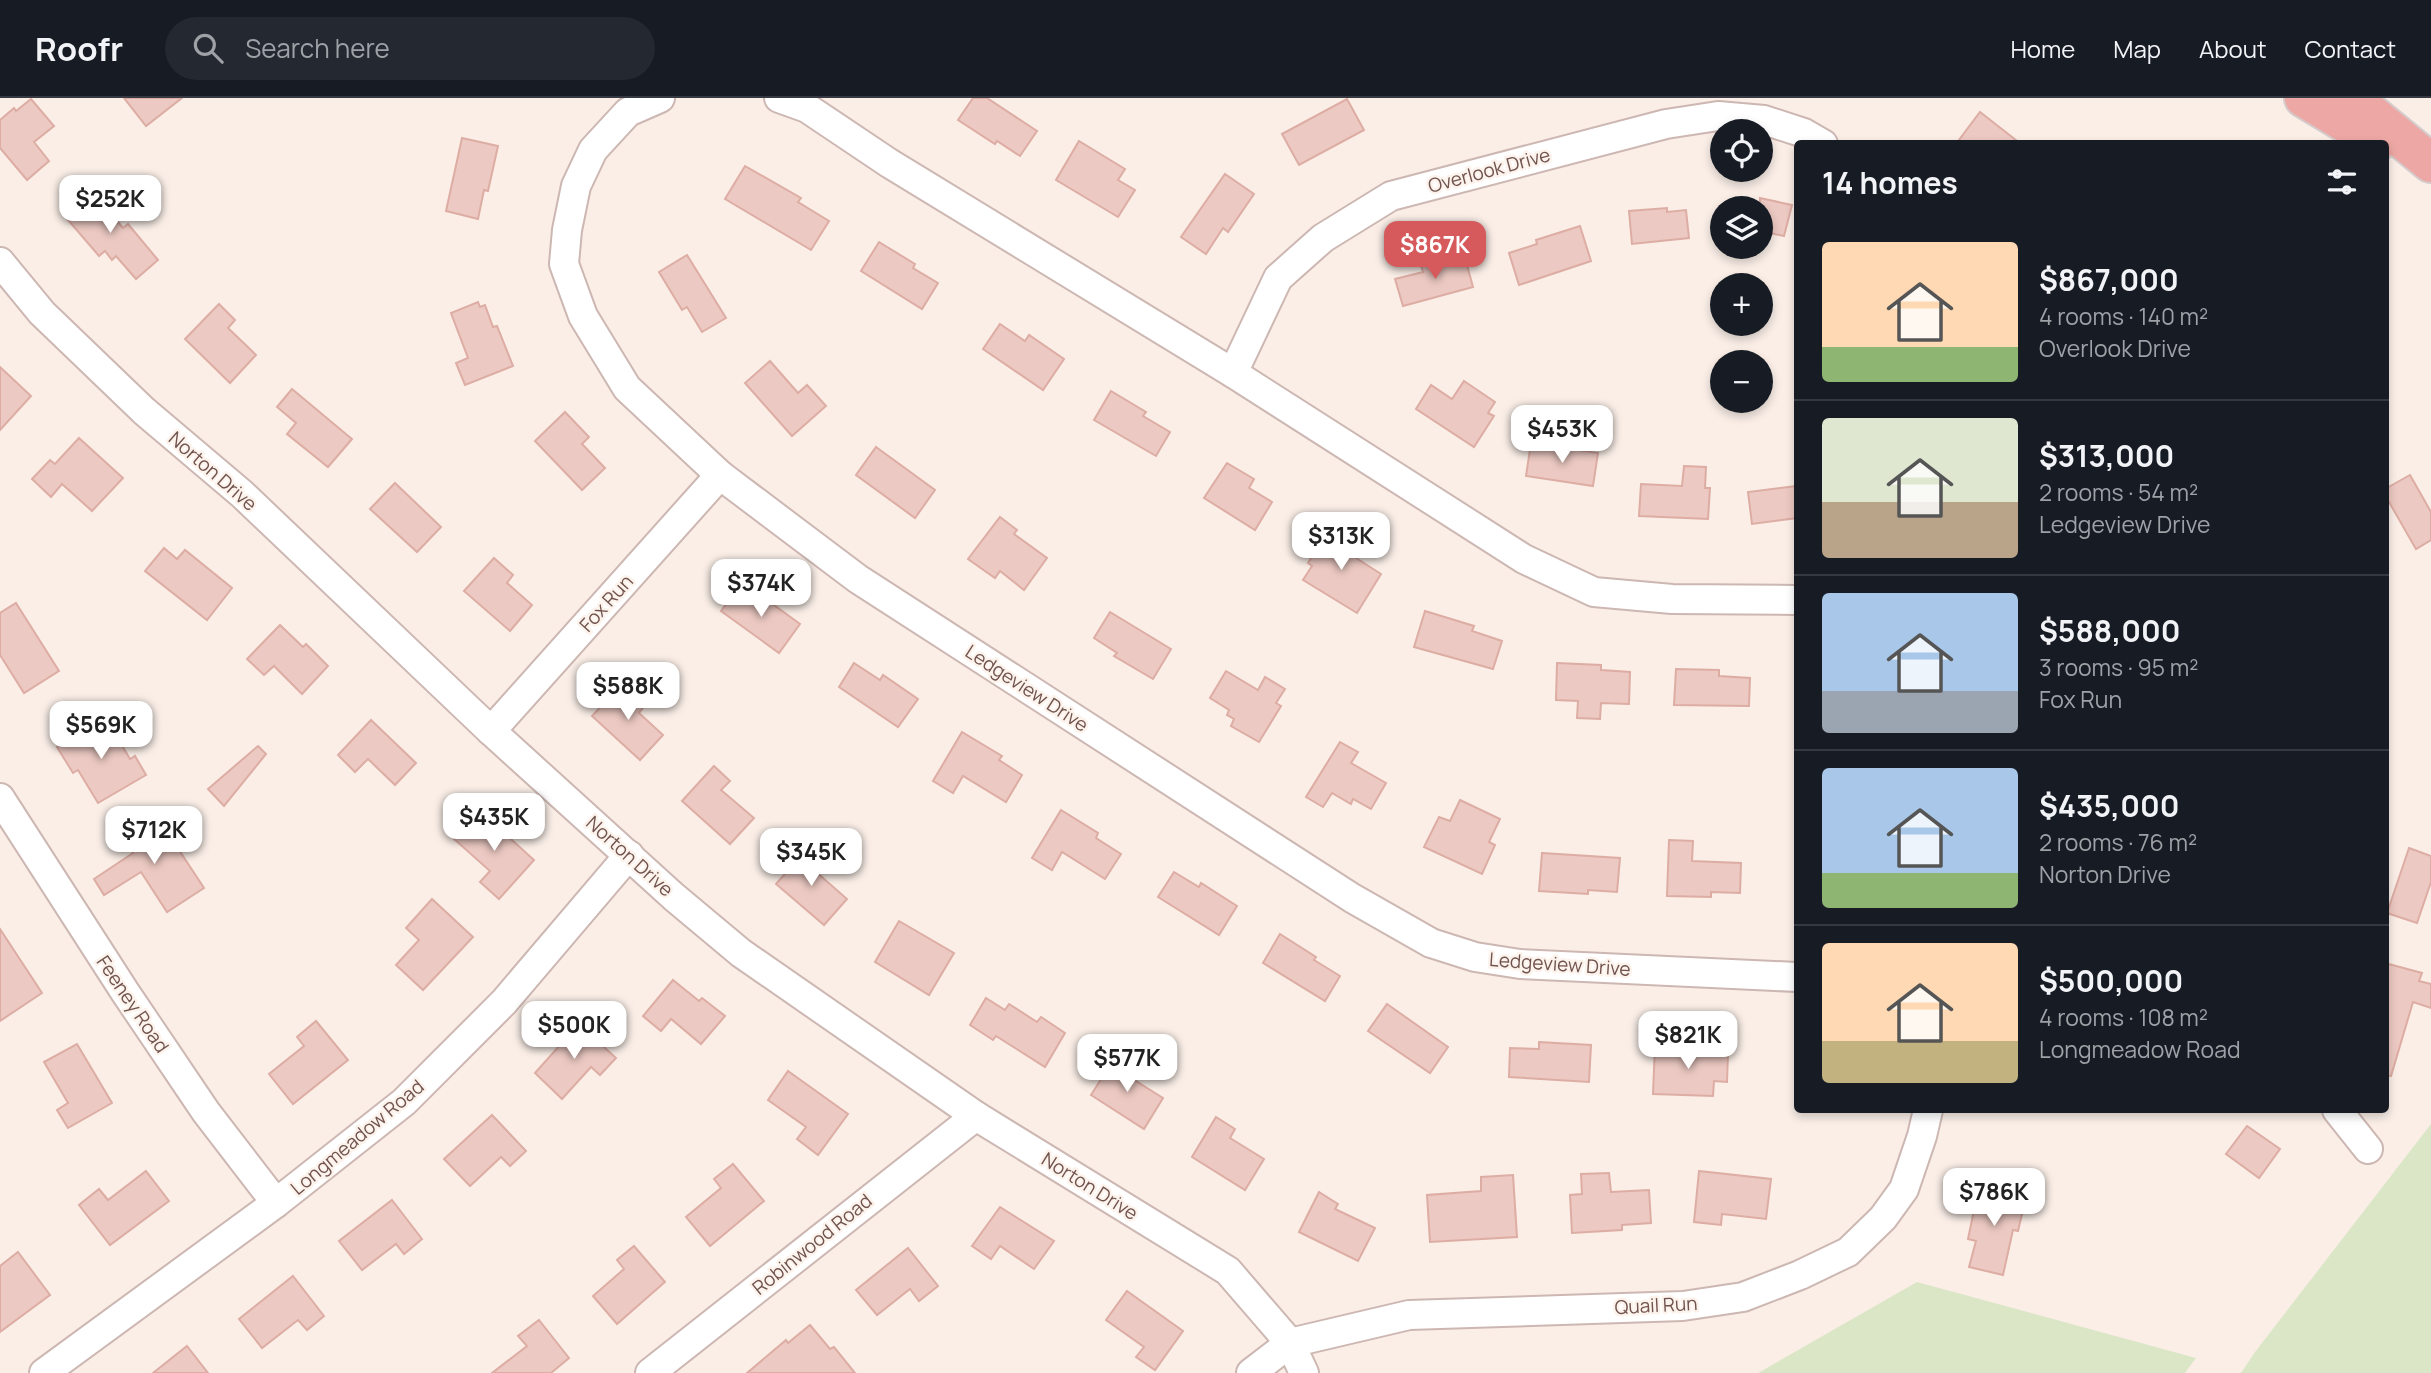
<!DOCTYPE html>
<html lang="en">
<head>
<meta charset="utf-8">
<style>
	body { margin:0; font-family:Manrope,sans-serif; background:#242831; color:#f1f3f6; height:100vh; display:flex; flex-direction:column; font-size:26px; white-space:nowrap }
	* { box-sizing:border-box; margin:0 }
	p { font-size:23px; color:#9ea1a6 }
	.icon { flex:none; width:38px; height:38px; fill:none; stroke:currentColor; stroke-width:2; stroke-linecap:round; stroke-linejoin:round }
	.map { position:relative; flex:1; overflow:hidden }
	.drawer { position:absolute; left:1794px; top:42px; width:595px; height:973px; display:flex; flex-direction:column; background:#171b24; border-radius:7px; box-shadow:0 4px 10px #0003 }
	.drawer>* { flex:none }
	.tools { position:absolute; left:1710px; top:21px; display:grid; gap:14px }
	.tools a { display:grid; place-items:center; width:63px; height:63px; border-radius:50%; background:#171b24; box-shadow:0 4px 10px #0003; font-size:35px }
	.price { position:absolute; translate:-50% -60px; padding:0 16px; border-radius:14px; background:#fff; color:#222; font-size:23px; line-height:46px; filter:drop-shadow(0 2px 4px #0008) }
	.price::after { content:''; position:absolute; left:50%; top:42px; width:21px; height:16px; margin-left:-10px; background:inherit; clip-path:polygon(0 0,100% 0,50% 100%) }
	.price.on { background:#d65a5b; color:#fff }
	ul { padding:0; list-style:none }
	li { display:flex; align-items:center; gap:21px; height:175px; padding:0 28px }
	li+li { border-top:2px solid #363941 }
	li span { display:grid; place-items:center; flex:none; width:196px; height:140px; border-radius:7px; color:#555 }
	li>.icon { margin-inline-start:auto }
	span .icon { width:84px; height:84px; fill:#fffc; stroke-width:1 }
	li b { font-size:30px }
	h2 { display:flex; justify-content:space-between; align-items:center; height:84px; padding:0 28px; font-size:30px }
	header { display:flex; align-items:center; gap:42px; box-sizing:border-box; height:98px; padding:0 35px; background:#171b24; border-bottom:2px solid #363941 }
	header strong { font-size:33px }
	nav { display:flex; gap:38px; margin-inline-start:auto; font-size:24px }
	.search { width:490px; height:63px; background:#242831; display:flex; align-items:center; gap:18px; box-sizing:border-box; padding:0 24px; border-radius:38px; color:#9ea1a6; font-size:26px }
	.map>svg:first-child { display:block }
	.green { fill:#dbe6c7 }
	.building { fill:#ecc9c2; stroke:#ddada4; stroke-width:2 }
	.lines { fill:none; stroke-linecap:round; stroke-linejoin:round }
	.street-casing { stroke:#cdb7b2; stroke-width:32 }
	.highway-casing { stroke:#d4cbca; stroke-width:42 }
	.street { stroke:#fff; stroke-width:28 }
	.highway { stroke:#eda8a5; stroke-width:38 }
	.labels { text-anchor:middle; stroke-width:5; stroke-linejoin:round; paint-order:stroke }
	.street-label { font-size:19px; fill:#71534e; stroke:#fdf3ed }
</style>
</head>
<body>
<header>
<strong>Roofr</strong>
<div class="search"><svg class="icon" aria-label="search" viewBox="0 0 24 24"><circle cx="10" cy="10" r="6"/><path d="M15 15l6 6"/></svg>Search here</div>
<nav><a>Home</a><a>Map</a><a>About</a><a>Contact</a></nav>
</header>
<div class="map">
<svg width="2431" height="1275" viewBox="0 0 2431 1275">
	<rect width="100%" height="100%" fill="#faeee7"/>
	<!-- green -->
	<g class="green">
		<path d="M2431 1026V1275H2241L2255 1254Z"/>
		<path d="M1917 1184 2196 1260 2185 1275H1758Z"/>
	</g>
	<!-- building -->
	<g class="building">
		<path d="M124 0H182L146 28Z"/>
		<path d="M973 0H987L1037 33 1020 58 997 43 995 46 958 22Z"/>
		<path d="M31 1 54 28 34 44 49 63 27 82 0 50V22L14 10 16 13Z"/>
		<path d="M1347 1 1364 32 1299 67 1282 36Z"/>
		<path d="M1980 14 2021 46H1956Z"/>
		<path d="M462 40 498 48 488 93 484 92 478 121 446 113Z"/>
		<path d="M1079 43 1125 71 1118 82 1135 92 1118 119 1056 82Z"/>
		<path d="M745 68 801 100 798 104 829 123 811 152 725 101Z"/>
		<path d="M1225 76 1254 96 1228 134 1223 130 1206 156 1181 139Z"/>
		<path d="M91 93 123 130 128 126 158 162 136 181 116 158 112 162 105 153 99 158 63 116Z"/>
		<path d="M1760 100 1792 107 1784 138 1760 133Z"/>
		<path d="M1667 110V114L1686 112 1689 140 1632 146 1629 113Z"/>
		<path d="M1580 128 1591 163 1519 187 1509 155 1537 146 1536 142Z"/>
		<path d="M879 144 915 166 913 170 938 185 922 211 861 173Z"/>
		<path d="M1464 156 1473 189 1403 208 1395 181 1423 174 1421 168Z"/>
		<path d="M687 157 726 220 702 234 687 209 682 212 659 174Z"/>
		<path d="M478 204 480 209 485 207 493 229 497 228 513 268 465 287 456 265 468 260 451 215Z"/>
		<path d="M219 206 235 222 228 230 256 257 230 285 185 241Z"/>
		<path d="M1000 226 1025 243 1029 237 1064 261 1043 292 983 251Z"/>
		<path d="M770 263 798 295 807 287 826 308 792 338 745 285Z"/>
		<path d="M0 269 31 298 0 332Z"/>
		<path d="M1464 283 1495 304 1488 315 1494 318 1474 349 1416 311 1431 287 1452 301Z"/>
		<path d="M292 291 352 341 328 369 287 336 296 325 277 309Z"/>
		<path d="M1111 293 1146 314 1143 318 1170 334 1156 358 1094 322Z"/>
		<path d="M565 314 589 339 582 346 605 370 582 392 535 343Z"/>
		<path d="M79 340 123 380 92 413 62 386 51 399 32 381 50 362 55 366Z"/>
		<path d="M1531 345 1598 355 1593 388 1526 378Z"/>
		<path d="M876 349 935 392 915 420 856 377Z"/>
		<path d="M1227 365 1254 381 1249 390 1272 404 1255 432 1204 400Z"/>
		<path d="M1684 368 1706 369 1705 390H1710L1708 421 1639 418 1641 386 1682 388Z"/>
		<path d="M2410 377 2431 414V442L2416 451 2385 397V391Z"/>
		<path d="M395 385 441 429 417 454 370 411Z"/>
		<path d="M1797 388V420L1752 426 1748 394Z"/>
		<path d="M1000 419 1017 432 1014 436 1047 460 1024 492 1000 473 995 480 968 461Z"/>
		<path d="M1330 430 1359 449 1353 458 1381 476 1357 515 1303 482 1312 468 1308 465Z"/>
		<path d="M164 450 177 461 185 452 232 490 207 522 145 473Z"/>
		<path d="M494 460 513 477 507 485 532 507 510 533 464 493Z"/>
		<path d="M739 489 764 507 767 502 800 526 779 555 721 513Z"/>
		<path d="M16 505 59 573 24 595 0 557V515Z"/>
		<path d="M1425 513 1474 528 1472 533 1502 543 1493 571 1414 549Z"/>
		<path d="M1110 514 1171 551 1153 581 1114 558 1117 555 1094 540Z"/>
		<path d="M280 527 303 549 306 546 328 568 302 596 274 568 264 577 247 561Z"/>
		<path d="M854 565 880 582 883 577 918 601 898 629 839 589Z"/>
		<path d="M1557 565 1601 567V572L1630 574 1629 606 1601 605 1600 621 1577 620 1578 603 1556 602Z"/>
		<path d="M1676 571 1719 572V578L1750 580 1749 608 1674 607Z"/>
		<path d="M1226 573 1258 592 1265 579 1285 591 1276 605 1281 608 1259 644 1231 628 1234 621 1227 617 1229 612 1210 600Z"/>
		<path d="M623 585 646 606 639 615 663 637 640 662 592 618Z"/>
		<path d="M106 620 130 661 135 658 146 677 98 705 78 672 73 675 57 649Z"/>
		<path d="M371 622 416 665 395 687 368 661 355 674 338 657Z"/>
		<path d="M962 634 1002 658 999 662 1022 677 1006 704 963 678 953 695 933 683Z"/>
		<path d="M1340 644 1358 654 1351 665 1386 685 1371 711 1353 701 1351 706 1332 695 1323 709 1306 699Z"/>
		<path d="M258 648 266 656 224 708 208 691Z"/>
		<path d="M714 668 730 683 721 692 754 720 730 746 682 703Z"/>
		<path d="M1460 702 1500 721 1489 744 1495 747 1482 776 1424 749 1439 719 1450 723Z"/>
		<path d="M479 712 534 762 499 801 480 784 490 773 454 741Z"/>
		<path d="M1061 712 1098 735 1096 740 1121 756 1105 781 1062 754 1052 772 1032 760Z"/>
		<path d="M156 717 204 790 167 814 141 774 104 797 94 781 133 755 123 739Z"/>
		<path d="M1669 742 1693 743 1692 763 1741 765 1740 795 1711 794V799L1667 798Z"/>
		<path d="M2409 750 2431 758V784L2417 825 2387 815Z"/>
		<path d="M807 751 822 765 815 773 847 801 824 827 776 786Z"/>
		<path d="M1542 755 1620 760 1617 794 1588 792V796L1539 793Z"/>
		<path d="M1174 774 1199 789 1201 785 1237 808 1219 837 1158 799Z"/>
		<path d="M432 801 473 839 423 892 396 867 419 842 406 830Z"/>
		<path d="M899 823 954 855 929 897 875 864Z"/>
		<path d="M0 831 42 895 0 923Z"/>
		<path d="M1280 836 1316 859 1314 862 1340 878 1325 903 1263 865Z"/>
		<path d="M2385 865 2422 875 2419 883 2431 886V910L2413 904 2391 978 2385 977Z"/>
		<path d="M673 882 699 903 702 900 725 918 701 946 671 921 661 933 643 918Z"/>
		<path d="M986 900 1005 912 1009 906 1037 924 1041 919 1065 935 1045 969 996 938 993 942 970 927Z"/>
		<path d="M1387 906 1448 949 1430 975 1368 933Z"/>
		<path d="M316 923 348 962 293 1006 269 976 304 948 297 939Z"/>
		<path d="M579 926 616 960 600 977 591 969 562 1001 535 975Z"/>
		<path d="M1539 944 1591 947 1589 984 1509 979 1510 950 1539 951Z"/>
		<path d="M77 946 112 1005 68 1030 57 1012 68 1005 44 964Z"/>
		<path d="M1655 947 1702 950V954L1728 956 1727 984 1714 983 1713 998 1653 996Z"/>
		<path d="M1116 958 1134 969 1128 978 1163 1000 1144 1031 1091 997Z"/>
		<path d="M788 973 848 1016 818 1057 797 1041 806 1029 768 1002Z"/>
		<path d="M492 1017 526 1053 510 1068 501 1059 470 1088 444 1061Z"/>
		<path d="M1216 1019 1235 1031 1230 1040 1264 1061 1245 1092 1192 1059Z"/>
		<path d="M2247 1028 2280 1051 2259 1080 2226 1056Z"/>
		<path d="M733 1066 764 1103 710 1148 686 1119 721 1090 714 1081Z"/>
		<path d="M146 1073 169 1103 110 1147 79 1107 99 1091 108 1102Z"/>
		<path d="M1699 1073 1771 1081 1766 1121 1722 1116 1721 1127 1694 1124Z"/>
		<path d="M1609 1075 1611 1094 1649 1092 1651 1125 1622 1127V1132L1572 1135 1570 1097 1582 1096 1581 1076Z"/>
		<path d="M1513 1077 1517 1139 1430 1144 1427 1097 1481 1093V1079Z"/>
		<path d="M1979 1088 2026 1099 2018 1133 2013 1132 2003 1177 1969 1169 1976 1143 1968 1141Z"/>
		<path d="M1319 1094 1338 1106 1335 1111 1375 1130 1358 1163 1299 1134Z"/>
		<path d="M392 1102 422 1141 404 1156 396 1146 362 1172 339 1143Z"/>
		<path d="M1000 1109 1054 1143 1034 1171 1000 1148 991 1161 972 1148Z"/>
		<path d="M634 1148 665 1184 617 1226 593 1198 624 1171 617 1162Z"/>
		<path d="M908 1150 938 1188 919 1203 910 1191 877 1217 856 1192Z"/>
		<path d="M18 1154 50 1197 0 1234V1168Z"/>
		<path d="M293 1178 324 1218 307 1232 298 1222 262 1250 239 1221Z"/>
		<path d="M1127 1193 1183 1233 1155 1272 1136 1259 1144 1249 1106 1222Z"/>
		<path d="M539 1222 569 1260 551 1275H492L527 1248 518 1238Z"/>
		<path d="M810 1227 830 1251 834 1249 855 1275H747L786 1242 788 1245Z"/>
		<path d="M187 1248 208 1275H153Z"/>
	</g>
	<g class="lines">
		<!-- street casing -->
		<g class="street-casing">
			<g id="street">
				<path d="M660 0 628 14 593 52 576 88 567 132 564 166 583 218 627 290 720 377 858 481 1352 800 1431 845 1475 859 1520 866 1797 879"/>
				<path d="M779 0 807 10 889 65 1233 275 1524 461 1594 494 1672 501 1797 502"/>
				<path d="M0 164 42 215 144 313 242 396 491 633 674 799 741 855 976 1018 1228 1173 1290 1245 1304 1275"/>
				<path d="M1233 275 1278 180 1323 140 1391 98 1666 26 1718 18 1764 22 1804 35 1823 46"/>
				<path d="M491 633 720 377"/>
				<path d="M0 700 125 894 206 1014 276 1105"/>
				<path d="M2337 1012 2368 1051"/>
				<path d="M44 1275 276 1105 404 1004 504 904 629 757"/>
				<path d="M650 1275 976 1018"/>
				<path d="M1251 1275 1290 1245 1409 1217 1683 1208 1743 1199 1800 1177 1848 1154 1883 1120 1904 1091 1922 1038 1928 1012"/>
			</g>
		</g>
		<!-- highway casing -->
		<g class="highway-casing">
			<g id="highway">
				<path d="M2304 0 2377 44"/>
				<path d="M2352 0 2431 65"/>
			</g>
		</g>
		<!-- street -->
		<use href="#street" class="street"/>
		<!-- highway -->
		<use href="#highway" class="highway"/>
	</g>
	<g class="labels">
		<!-- street labels -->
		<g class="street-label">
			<text transform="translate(1489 72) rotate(-15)" y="7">Overlook Drive</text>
			<text transform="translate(213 373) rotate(41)" y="7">Norton Drive</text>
			<text transform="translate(606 505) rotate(-48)" y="7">Fox Run</text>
			<text transform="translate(1027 590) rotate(33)" y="7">Ledgeview Drive</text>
			<text transform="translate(630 758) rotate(42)" y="7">Norton Drive</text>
			<text transform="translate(1560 866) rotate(4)" y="7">Ledgeview Drive</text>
			<text transform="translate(133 906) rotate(56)" y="7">Feeney Road</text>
			<text transform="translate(357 1039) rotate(-40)" y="7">Longmeadow Road</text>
			<text transform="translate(1090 1088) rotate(32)" y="7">Norton Drive</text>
			<text transform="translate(812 1146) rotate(-39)" y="7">Robinwood Road</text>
			<text transform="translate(1656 1207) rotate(-3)" y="7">Quail Run</text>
		</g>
	</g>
</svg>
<div class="tools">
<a><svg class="icon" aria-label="locate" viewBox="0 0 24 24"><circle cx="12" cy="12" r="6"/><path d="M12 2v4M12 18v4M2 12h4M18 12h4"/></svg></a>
<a><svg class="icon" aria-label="layers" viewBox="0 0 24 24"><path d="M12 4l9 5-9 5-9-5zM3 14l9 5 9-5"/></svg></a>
<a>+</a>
<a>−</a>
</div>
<b class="price" style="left:110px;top:137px">$252K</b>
<b class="price on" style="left:1435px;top:183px">$867K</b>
<b class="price" style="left:1562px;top:367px">$453K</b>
<b class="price" style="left:1341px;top:474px">$313K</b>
<b class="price" style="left:761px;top:521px">$374K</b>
<b class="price" style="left:628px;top:624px">$588K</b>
<b class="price" style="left:101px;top:663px">$569K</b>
<b class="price" style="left:494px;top:755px">$435K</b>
<b class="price" style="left:154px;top:768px">$712K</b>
<b class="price" style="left:811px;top:790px">$345K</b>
<b class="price" style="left:574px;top:963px">$500K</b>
<b class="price" style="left:1688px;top:973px">$821K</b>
<b class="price" style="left:1127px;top:996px">$577K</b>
<b class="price" style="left:1994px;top:1130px">$786K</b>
<section class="drawer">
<h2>14 homes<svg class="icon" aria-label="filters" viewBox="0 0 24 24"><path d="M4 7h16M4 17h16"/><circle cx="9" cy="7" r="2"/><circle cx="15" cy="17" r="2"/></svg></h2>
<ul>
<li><span style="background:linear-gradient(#ffd9b3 75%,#8fb573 0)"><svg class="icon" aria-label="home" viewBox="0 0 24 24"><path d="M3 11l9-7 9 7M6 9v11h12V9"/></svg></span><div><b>$867,000</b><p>4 rooms · 140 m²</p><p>Overlook Drive</p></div></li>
<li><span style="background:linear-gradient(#dfe7d0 60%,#b9a48a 0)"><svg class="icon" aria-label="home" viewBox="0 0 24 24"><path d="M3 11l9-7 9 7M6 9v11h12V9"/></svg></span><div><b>$313,000</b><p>2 rooms · 54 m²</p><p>Ledgeview Drive</p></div></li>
<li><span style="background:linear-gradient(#a9c7e8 70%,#9aa5b1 0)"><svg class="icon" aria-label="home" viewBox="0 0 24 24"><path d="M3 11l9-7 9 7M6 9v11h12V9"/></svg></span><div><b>$588,000</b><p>3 rooms · 95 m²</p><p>Fox Run</p></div></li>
<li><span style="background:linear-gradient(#a9c7e8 75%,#8fb573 0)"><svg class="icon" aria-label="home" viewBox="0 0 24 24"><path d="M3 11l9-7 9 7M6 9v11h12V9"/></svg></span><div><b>$435,000</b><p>2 rooms · 76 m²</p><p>Norton Drive</p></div></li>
<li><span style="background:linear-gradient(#ffd9b3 70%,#c2b280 0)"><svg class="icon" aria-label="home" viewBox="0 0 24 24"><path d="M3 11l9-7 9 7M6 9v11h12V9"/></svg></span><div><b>$500,000</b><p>4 rooms · 108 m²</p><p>Longmeadow Road</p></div></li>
</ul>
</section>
</div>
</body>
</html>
